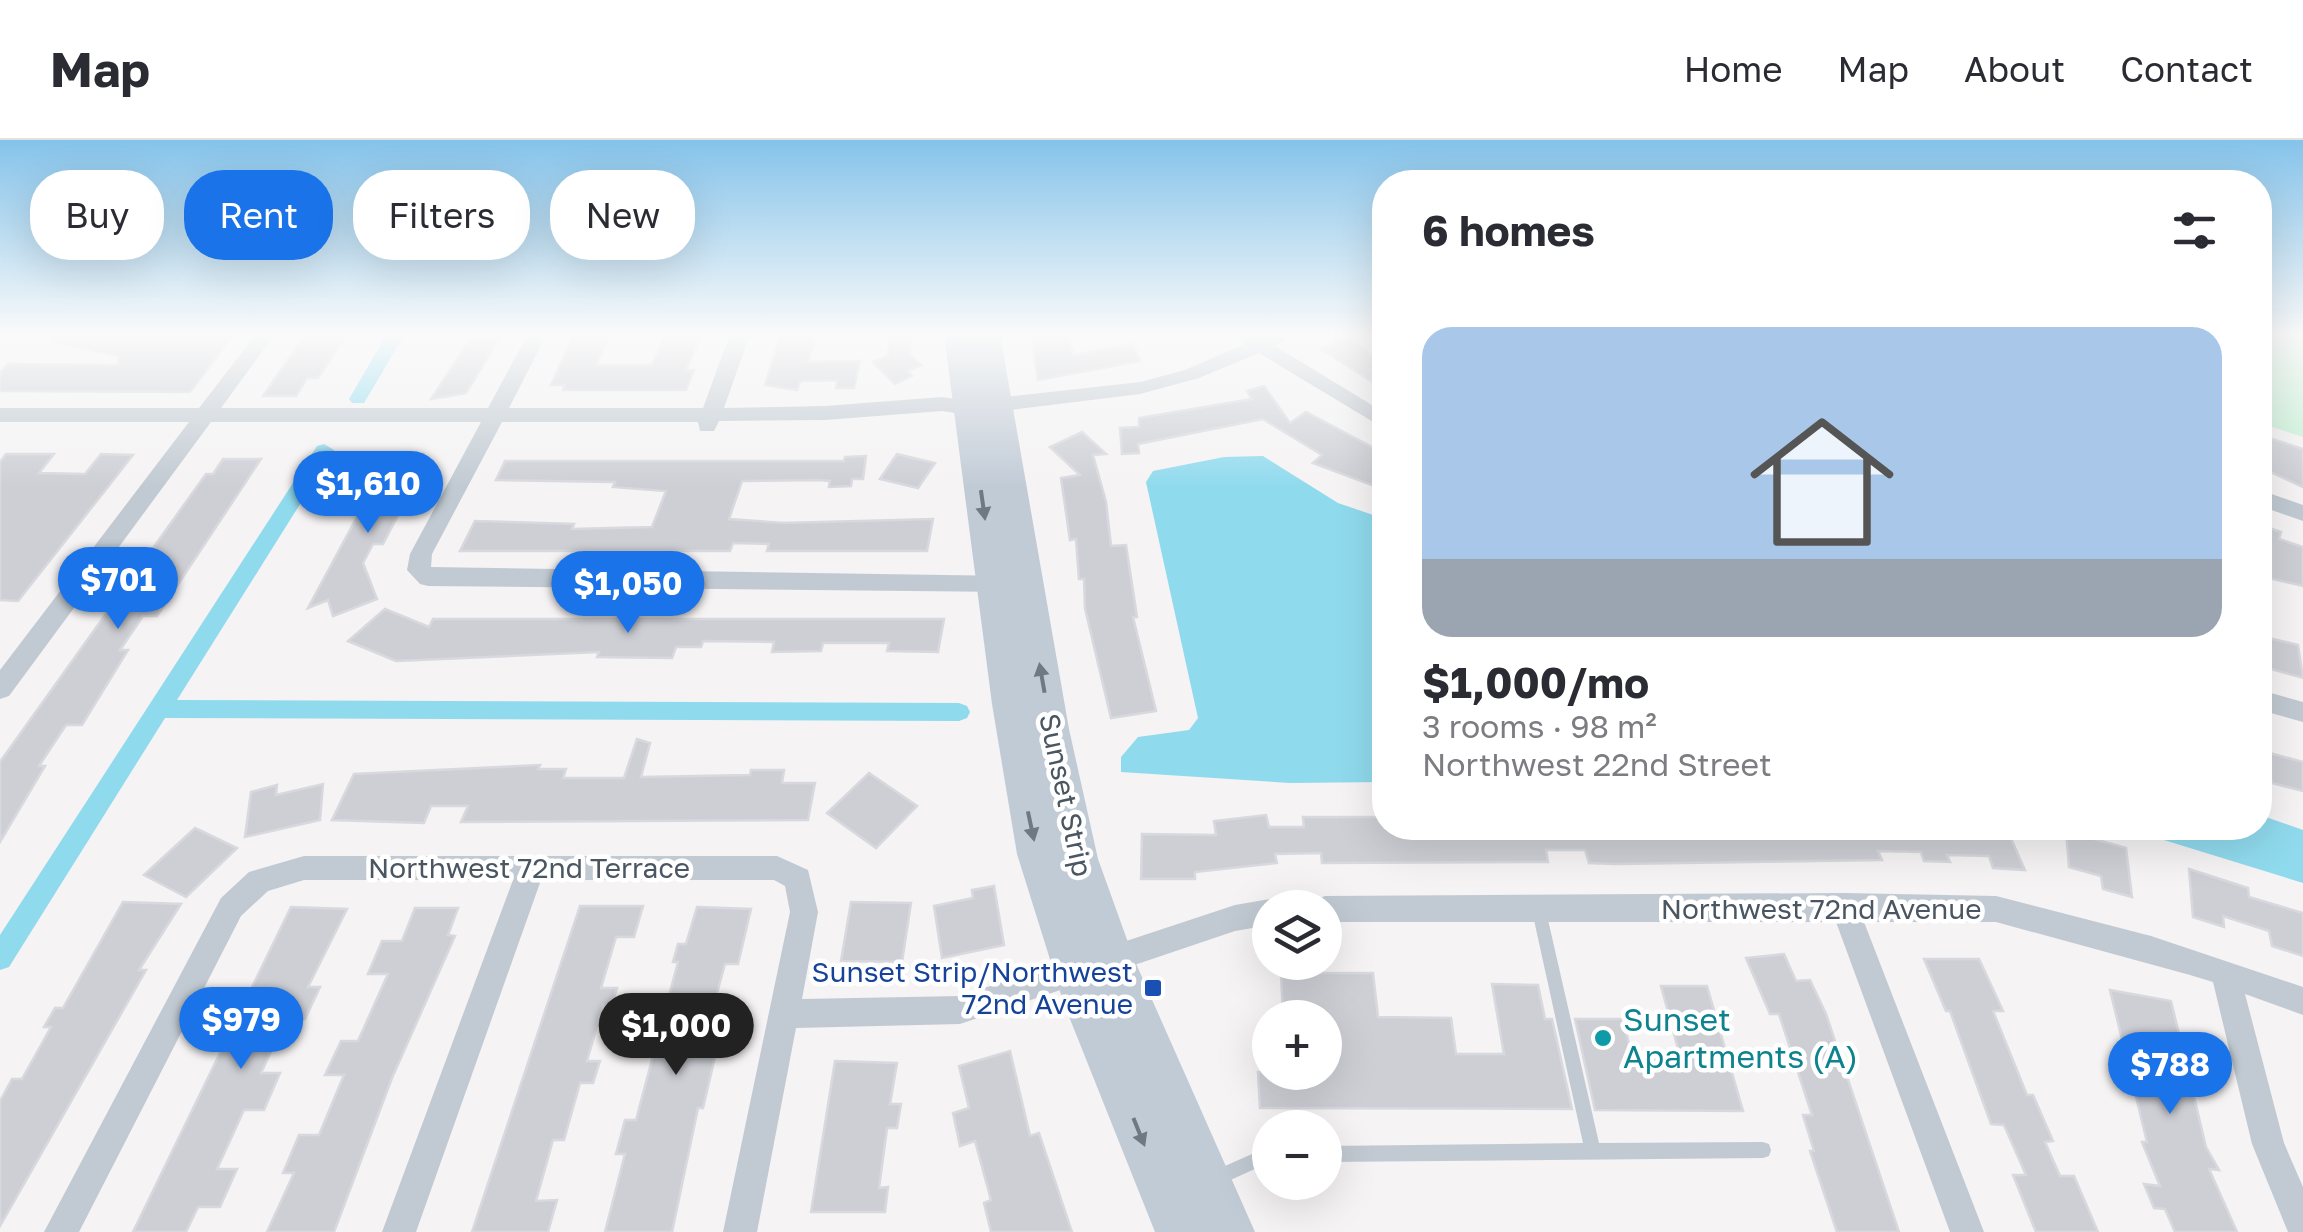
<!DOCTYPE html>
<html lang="en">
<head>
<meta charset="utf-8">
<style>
	body { margin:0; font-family:"Golos Text",sans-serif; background:#f2f2f3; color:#2b2b33; height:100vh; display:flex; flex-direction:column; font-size:38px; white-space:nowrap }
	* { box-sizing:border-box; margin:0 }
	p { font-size:32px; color:#7c7c81 }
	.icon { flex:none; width:55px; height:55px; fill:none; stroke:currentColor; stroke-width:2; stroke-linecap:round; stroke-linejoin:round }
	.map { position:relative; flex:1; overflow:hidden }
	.side { position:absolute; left:1372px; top:30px; width:900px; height:670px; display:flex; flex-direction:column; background:#fff; border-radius:40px; box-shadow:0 10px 40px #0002 }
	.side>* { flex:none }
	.hud { position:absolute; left:30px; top:30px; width:950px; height:90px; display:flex; gap:20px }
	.tools { position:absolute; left:1252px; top:750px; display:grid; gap:20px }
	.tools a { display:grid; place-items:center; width:90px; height:90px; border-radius:50%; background:#fff; box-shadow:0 10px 40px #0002; font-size:50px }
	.price { position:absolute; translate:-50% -85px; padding:0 22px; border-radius:35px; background:#1a73e8; color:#fff; font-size:32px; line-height:65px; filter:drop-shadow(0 2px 5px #0008) }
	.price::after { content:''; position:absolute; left:50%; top:60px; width:30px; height:22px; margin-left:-15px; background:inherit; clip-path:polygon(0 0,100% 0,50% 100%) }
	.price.current { background:#222; color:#fff }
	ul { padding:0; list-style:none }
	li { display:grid; align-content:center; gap:20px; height:530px; padding:0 50px }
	li span { display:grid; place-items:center; height:310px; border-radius:30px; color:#555 }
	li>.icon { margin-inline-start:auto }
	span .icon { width:180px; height:180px; fill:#fffc; stroke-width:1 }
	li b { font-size:42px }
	h2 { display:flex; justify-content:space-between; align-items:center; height:120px; padding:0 50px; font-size:42px }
	.chip { padding:0 35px; border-radius:40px; background:#fff; box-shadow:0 10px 40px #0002; font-size:35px; line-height:90px }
	.chip.current { background:#1a73e8; color:#fff }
	header { display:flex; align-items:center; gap:60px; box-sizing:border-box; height:140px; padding:0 50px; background:#fff; border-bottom:2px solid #e1e1e2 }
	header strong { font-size:48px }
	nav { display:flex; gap:55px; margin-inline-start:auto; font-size:35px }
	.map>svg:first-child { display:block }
	.green { fill:#c3f1d5 }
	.water { fill:#90daee }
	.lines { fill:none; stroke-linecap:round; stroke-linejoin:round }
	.canal { fill:#90daee; fill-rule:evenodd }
	.building { fill:#cdcfd5; stroke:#d7d9de; stroke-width:2.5 }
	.lane { fill:#c1cad2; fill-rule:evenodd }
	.street { fill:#c1cad2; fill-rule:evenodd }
	.secondary { fill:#c1cbd6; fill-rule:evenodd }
	.oneway { fill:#6e7984 }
	.transit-dot { fill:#1a4fb4; stroke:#fff; stroke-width:4 }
	.culture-dot { fill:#0f9aa8; stroke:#fff; stroke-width:4 }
	.labels { text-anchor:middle; stroke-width:9; stroke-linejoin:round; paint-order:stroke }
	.street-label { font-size:28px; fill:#4a5661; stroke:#fff }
	.transit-label { font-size:28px; fill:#164399; stroke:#fff; text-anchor:end }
	.near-culture-label { font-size:32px; fill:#0d838f; stroke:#fff; text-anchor:start }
</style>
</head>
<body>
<header>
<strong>Map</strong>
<nav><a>Home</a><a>Map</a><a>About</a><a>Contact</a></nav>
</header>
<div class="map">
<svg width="2303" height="1092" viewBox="0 0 2303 1092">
	<rect width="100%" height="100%" fill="#f5f3f3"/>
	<!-- green -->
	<path class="green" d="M2260 194H2303V297L2260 283Z"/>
	<!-- water -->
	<g class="water">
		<path d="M1263 316 1338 363 1385 379V642L1290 643 1121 632V617L1138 597 1189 590 1198 578 1146 342 1153 331 1224 317Z"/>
		<path d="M2260 675 2303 690V743L2125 688H2260Z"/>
	</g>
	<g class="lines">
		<!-- canal -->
		<g class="canal">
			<path d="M387 194H405L364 263H352L349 259Z"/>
			<path d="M324 304 334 310 177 560 959 563 967 566 970 572 967 578 959 581 165 578 9 827 0 830V795L317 306Z"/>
		</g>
	</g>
	<!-- building -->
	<g class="building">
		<path d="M55 194H234L190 252 0 251V233L8 224 118 225 119 216 54 202Z"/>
		<path d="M306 194H347L318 238H307L296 256H263Z"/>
		<path d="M574 194H610L596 225H652L666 194H701L686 230H694L686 250H563L565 245H551Z"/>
		<path d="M781 194H816L808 222 860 221 854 248H836L838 240 800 241 797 250 765 245Z"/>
		<path d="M890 194H912L910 215 921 225 907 231 912 236 895 244 873 222 888 216Z"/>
		<path d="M1031 194H1068L1073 215 1133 204 1140 221 1038 240Z"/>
		<path d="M1349 197 1385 226V235L1374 243 1321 209Z"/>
		<path d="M471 198 499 199 466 253 431 259Z"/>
		<path d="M1264 246 1290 283 1306 272 1385 314V350L1313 323 1322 315 1263 279 1138 304 1139 313 1122 314 1120 288 1139 287V278L1252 259 1247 251Z"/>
		<path d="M1082 292 1106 314 1093 315 1106 362 1111 406 1126 405 1137 477H1133L1156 571 1111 578 1085 468 1084 439H1079L1076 399 1070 400 1061 338 1080 335 1050 307Z"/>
		<path d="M2260 295 2303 309V347L2260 327Z"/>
		<path d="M6 314H54L39 333 85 334 101 314 133 315 18 461 0 460V322Z"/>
		<path d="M391 314H423L415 330 422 329 383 404H373L363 423 377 459 333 476 328 460 308 468Z"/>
		<path d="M897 314 935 323 918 348 880 339Z"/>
		<path d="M866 316 863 339H852L851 346 829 347 830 341 818 340 742 341 729 379 784 383 933 379 927 411H767L769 404 733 403 730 411H460L475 381 574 384 572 389 652 387 666 351 613 347 615 342 496 340 505 321H844L845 317Z"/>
		<path d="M223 319H261L157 476H143L120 510H128L82 585H66L39 626H45L0 702V622L206 334H213Z"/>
		<path d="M2264 386 2281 392 2279 399 2303 407V446L2260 436Z"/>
		<path d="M385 469 429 487 433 479H944L938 512 887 511 889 503H823L821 511 772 512 774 502 703 501 701 507H676L672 518 597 517 599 512 396 521 348 501Z"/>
		<path d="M2260 496 2298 505 2303 538 2260 526Z"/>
		<path d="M637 599 650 603 641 637 750 635 751 630H784L782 643H815L808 680 461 682 468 666H431L424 683 332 680 354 634 540 625 538 629H566L563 638H624Z"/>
		<path d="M2266 612 2303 622V651L2272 643Z"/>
		<path d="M869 633 917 666 876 708 827 673Z"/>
		<path d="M323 644 320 680 245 697 251 652 277 645 276 655Z"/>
		<path d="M1266 675 1269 687H1304L1303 677H1385V688H1994L1997 694H2009L2025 730 1993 728 1989 716 1947 715 1950 722 1924 721 1921 712 1878 711 1882 720 1615 724 1589 723 1585 710H1546L1548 722 1322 723 1321 713 1275 714 1277 723 1195 732V739H1141L1142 694 1216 695 1214 681Z"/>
		<path d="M195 688 237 708 186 757 144 735Z"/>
		<path d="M2066 691 2126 708 2132 757 2103 749 2101 736 2069 727Z"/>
		<path d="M2189 729 2248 748 2249 757 2303 773V816L2272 806 2269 791 2223 776 2224 787 2193 777Z"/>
		<path d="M994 746 1004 805 942 818 934 766 973 758 972 750Z"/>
		<path d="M123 762 181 764 139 830H146L0 1086V961L12 939H22L51 887H44L55 868H63Z"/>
		<path d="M851 762 911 763 902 822 841 821Z"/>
		<path d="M580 766H643L634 797H616L601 848H617L612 865H603L587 921H600L593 943H580L564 1000H553L536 1061 557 1060 548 1092H472Z"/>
		<path d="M291 767 347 769 308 847H320L305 879H286L261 933H280L264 970H244L217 1029H237L220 1067H198L186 1092H133Z"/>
		<path d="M697 767 751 769 738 824H725L703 904H718L703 968H698L672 1092H605L625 1014H616L625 980H636L678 822H673L678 804H686Z"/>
		<path d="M415 768H458L448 795 455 796 392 938 334 1092H267L294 1033H283L299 995H319L344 935H325L341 901H358L388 834H368L382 801H402Z"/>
		<path d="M1784 814 1796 841 1810 840 1826 874 1899 1092H1837L1810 1011H1814L1803 975H1812L1779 874H1770L1746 818Z"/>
		<path d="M1924 819H1979L2003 871H1993L2027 955H2033L2053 1001 2045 1002 2060 1036H2074L2098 1092H2036L2013 1035H2026L2004 985 1991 984 1950 871H1946Z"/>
		<path d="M1281 833H1373L1378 877 1451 878 1456 914H1504L1492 844 1538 845 1545 879H1552L1572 969 1260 968 1258 932H1325L1328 922 1324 876H1283Z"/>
		<path d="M1661 846H1707L1743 971 1595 970 1575 879H1623L1632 916H1680Z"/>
		<path d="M2110 850 2171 861 2206 1007 2219 1030 2209 1029 2237 1092H2175L2165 1069 2154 1068 2144 1044 2160 1046 2142 1002H2147Z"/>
		<path d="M1010 911 1030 996 1039 993 1072 1092H991L984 1063 991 1060 975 1001 960 1006 953 973 969 968 959 926Z"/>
		<path d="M835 921 897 923 890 964H901L897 988H887L879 1048 888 1047 885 1072H811Z"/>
	</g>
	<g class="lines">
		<!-- lane -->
		<g class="lane">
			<path d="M1539 765 1544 767 1546 771 1599 1003 1763 1002 1769 1004 1771 1010 1769 1016 1763 1018 1325 1022V1006L1583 1003 1532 771 1534 767Z"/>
			<path d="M1270 1006V1022L1213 1048 1207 1046 1205 1040 1207 1034Z"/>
		</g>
		<!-- street -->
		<g class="street">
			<path d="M256 194H275L221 268H488L528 194H547L509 268H703L730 194H750L724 268 825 266 942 257 969 261 1140 242 1185 230 1245 204 1239 198 1242 194H1295L1275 206 1385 273V289L1259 213 1199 238 1140 254 969 275 942 271 825 280 719 281 714 291H700L698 282H502L432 414 431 427 1010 436 1022 444 1010 452 428 446 420 444 407 430 410 414 481 282H211L9 556 0 559V530L189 282H0V268H199Z"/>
			<path d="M2260 350 2303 365V381L2260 366Z"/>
			<path d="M2260 550 2303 562V582L2260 570Z"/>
			<path d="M304 716H777L808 730 818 772 802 859 960 856 1235 765 1270 759 1282 768H1270V785L1235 791 960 884 796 888 757 1092H723L790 772 785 746 774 740H541L416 1092H382L513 740H304L268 751 241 776 79 1092H44L221 758 249 732Z"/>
			<path d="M1844 753 1996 756 2151 796 2303 847V875L2245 854 2284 1003 2303 1047V1092H2288L2252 1004 2213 842 2190 835 1996 782H1864L1984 1092H1950L1836 782H1325V768H1311L1315 760 1325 756Z"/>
		</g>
		<!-- secondary -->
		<path class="secondary" d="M944 194H1000L1069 589 1098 719 1134 819 1255 1092H1155L1064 864 1017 714 992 564Z"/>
	</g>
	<!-- one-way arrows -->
	<defs><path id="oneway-solid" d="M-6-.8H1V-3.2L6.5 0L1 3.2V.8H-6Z" transform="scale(2.5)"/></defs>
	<g class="oneway">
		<use href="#oneway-solid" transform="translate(983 365) rotate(82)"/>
		<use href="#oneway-solid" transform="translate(1042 538) rotate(-100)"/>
		<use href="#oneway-solid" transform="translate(1031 686) rotate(78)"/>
		<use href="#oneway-solid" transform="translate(1139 992) rotate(68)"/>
	</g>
	<!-- sky -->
	<linearGradient id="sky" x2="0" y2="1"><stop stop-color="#85c3ea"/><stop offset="0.56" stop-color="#fafafa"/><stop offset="1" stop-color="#fafafa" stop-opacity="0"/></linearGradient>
	<rect width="2303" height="347" fill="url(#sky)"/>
	<!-- markers -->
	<rect class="transit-dot" x="1143" y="838" width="20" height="20" rx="5"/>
	<circle class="culture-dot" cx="1603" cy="898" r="10"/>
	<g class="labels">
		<!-- street labels -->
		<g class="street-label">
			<text transform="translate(1066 655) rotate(78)" y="10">Sunset Strip</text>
			<text x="529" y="738">Northwest 72nd Terrace</text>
			<text x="1821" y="779">Northwest 72nd Avenue</text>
		</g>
		<!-- transit labels -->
		<g class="transit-label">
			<text x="1133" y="842">Sunset Strip/Northwest<tspan x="1133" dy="32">72nd Avenue</tspan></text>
		</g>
		<!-- near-culture labels -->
		<g class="near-culture-label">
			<text x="1623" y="891">Sunset<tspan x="1623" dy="37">Apartments (A)</tspan></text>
		</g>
	</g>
</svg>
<div class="tools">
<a><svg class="icon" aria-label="layers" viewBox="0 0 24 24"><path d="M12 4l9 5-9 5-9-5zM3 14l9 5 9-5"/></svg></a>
<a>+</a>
<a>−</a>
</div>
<b class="price" style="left:368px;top:396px">$1,610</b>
<b class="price" style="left:118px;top:492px">$701</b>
<b class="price" style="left:628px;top:496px">$1,050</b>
<b class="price" style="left:241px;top:932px">$979</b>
<b class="price current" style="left:676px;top:938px">$1,000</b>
<b class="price" style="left:2170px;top:977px">$788</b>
<div class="hud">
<a class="chip">Buy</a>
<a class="chip current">Rent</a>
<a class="chip">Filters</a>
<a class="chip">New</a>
</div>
<section class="side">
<h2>6 homes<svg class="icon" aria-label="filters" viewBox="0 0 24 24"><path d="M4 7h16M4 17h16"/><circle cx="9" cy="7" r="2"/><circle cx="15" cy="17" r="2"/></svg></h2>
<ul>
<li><span style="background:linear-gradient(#a9c7e8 75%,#9aa5b1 0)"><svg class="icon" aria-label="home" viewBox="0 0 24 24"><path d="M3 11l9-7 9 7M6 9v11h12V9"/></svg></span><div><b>$1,000/mo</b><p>3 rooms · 98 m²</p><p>Northwest 22nd Street</p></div></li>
</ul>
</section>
</div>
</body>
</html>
